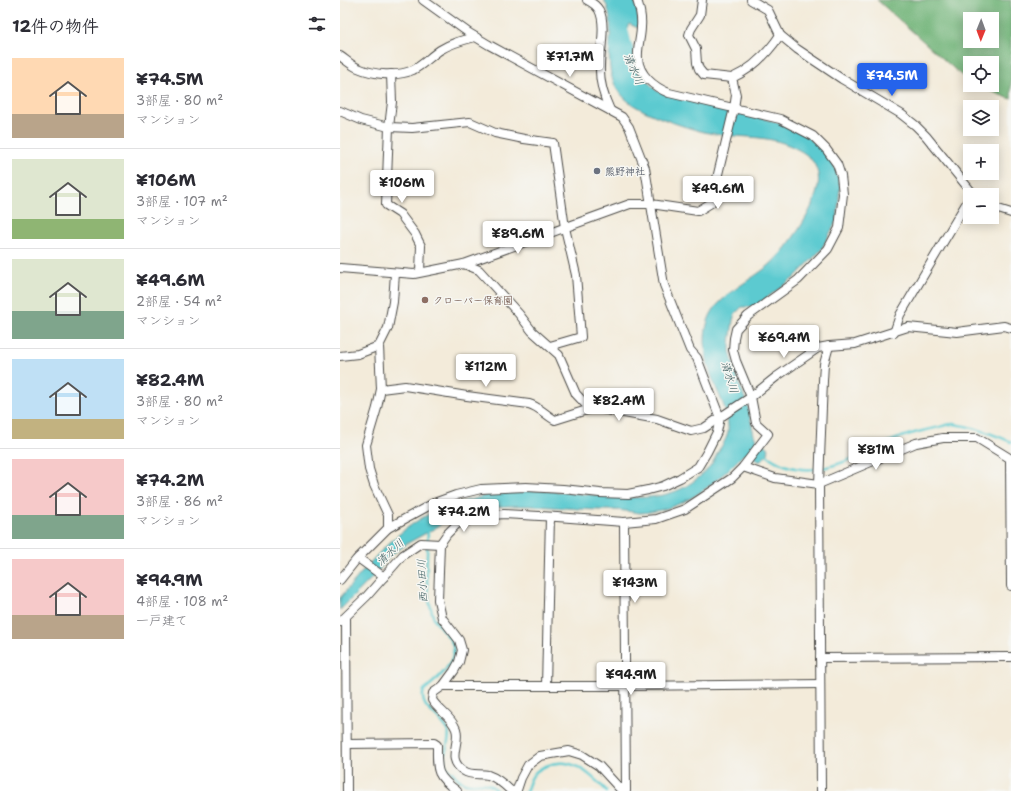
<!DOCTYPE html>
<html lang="ja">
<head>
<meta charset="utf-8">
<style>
	body { margin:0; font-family:"Shantell Sans","Klee One",sans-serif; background:#f7f7f7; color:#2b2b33; height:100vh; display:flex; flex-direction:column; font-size:15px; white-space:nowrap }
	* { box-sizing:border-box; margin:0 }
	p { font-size:13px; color:#7c7c81 }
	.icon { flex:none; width:22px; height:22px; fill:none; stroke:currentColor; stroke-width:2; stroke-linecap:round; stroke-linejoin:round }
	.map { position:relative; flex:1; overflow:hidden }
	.details { display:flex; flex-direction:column; background:#fff; width:340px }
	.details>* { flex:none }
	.needle { width:26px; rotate:181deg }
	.buttons { position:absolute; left:623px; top:12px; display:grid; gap:8px }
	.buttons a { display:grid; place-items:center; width:36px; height:36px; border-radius:0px; background:#fff; box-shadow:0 2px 10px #0003; font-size:20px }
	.price { position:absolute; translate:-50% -34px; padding:0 9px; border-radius:4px; background:#fff; color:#222; font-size:13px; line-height:26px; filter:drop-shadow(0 1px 2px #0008) }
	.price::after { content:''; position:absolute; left:50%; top:24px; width:12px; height:9px; margin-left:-6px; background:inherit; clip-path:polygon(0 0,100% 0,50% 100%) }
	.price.active { background:#2563eb; color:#fff }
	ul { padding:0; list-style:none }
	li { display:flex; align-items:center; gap:12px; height:100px; padding:0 12px }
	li+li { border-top:1px solid #e1e1e2 }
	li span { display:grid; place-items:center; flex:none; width:112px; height:80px; border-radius:0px; color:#555 }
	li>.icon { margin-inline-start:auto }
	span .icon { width:48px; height:48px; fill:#fffc; stroke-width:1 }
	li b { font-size:17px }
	h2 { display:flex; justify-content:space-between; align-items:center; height:48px; padding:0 12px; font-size:17px }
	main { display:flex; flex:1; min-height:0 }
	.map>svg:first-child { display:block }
	.forest { fill:#6fb377; stroke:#4d6f51; fill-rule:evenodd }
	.water { fill:#5ccad0; stroke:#447a7e }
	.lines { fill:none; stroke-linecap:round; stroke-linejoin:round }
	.stream { stroke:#5ccad0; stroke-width:2.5 }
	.river { stroke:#5ccad0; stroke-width:14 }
	.minor-casing { stroke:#494845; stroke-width:10 }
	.minor { stroke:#fff; stroke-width:8 }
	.worship-dot { fill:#6b7280; stroke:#f6f6f2; stroke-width:1.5 }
	.education-dot { fill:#8d6e63; stroke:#f6f6f2; stroke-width:1.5 }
	.labels { text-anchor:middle; stroke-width:3; stroke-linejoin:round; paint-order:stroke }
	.worship-label { font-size:10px; font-weight:bold; fill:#5b616d; stroke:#f6f6f2; text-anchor:start }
	.education-label { font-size:10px; font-weight:bold; fill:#785e54; stroke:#f6f6f2; text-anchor:start }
	.water-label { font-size:11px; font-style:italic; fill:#3a5b5d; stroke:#f6f6f2 }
</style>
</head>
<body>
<main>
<section class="details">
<h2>12件の物件<svg class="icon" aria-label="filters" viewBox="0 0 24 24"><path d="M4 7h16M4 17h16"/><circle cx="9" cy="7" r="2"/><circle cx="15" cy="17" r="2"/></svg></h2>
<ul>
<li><span style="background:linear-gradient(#ffd9b3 70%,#b9a48a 0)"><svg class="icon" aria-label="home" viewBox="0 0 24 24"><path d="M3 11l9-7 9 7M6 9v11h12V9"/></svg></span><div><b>¥74.5M</b><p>3部屋 · 80 m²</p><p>マンション</p></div></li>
<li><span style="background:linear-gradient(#dfe7d0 75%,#8fb573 0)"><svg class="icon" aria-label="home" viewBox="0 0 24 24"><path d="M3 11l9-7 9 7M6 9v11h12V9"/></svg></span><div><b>¥106M</b><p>3部屋 · 107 m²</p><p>マンション</p></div></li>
<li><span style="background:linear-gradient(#dfe7d0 65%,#7fa58c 0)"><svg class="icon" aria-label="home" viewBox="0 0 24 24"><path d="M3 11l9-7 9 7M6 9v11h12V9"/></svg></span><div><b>¥49.6M</b><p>2部屋 · 54 m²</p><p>マンション</p></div></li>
<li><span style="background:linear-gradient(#bfe0f5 75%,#c2b280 0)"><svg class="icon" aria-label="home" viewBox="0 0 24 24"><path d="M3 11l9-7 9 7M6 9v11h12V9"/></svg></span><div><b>¥82.4M</b><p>3部屋 · 80 m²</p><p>マンション</p></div></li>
<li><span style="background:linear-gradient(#f6c9c9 70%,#7fa58c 0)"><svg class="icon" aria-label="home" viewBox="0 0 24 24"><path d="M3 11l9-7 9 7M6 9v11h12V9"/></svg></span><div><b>¥74.2M</b><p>3部屋 · 86 m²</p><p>マンション</p></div></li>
<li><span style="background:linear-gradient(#f6c9c9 70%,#b9a48a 0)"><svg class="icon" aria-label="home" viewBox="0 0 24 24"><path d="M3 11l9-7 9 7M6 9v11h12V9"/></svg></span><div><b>¥94.9M</b><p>4部屋 · 108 m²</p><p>一戸建て</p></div></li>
</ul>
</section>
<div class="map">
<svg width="671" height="791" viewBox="0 0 671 791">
	<rect width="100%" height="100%" fill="#f6f6f2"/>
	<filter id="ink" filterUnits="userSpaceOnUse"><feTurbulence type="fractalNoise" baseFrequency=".025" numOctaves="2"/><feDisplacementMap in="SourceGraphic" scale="8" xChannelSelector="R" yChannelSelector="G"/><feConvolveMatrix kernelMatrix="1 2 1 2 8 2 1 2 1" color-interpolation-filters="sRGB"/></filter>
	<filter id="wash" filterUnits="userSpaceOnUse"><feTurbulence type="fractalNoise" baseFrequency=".012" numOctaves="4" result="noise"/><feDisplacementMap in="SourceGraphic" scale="16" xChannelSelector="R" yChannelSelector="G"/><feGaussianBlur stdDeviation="0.9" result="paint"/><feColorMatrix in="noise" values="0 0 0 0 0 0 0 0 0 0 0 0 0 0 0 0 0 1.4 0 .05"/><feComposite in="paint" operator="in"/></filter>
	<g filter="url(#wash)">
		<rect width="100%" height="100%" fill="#f3ebda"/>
		<!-- forest -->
		<path class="forest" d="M537 0H671V99L634 85H652V63H630V83ZM630 19H652V41H630Z"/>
		<!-- water -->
		<path class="water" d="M264 0H295L298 16V28L289 24C282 39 279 59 290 73 294 77 299 80 303 83L305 79 317 91 448 125 463 134 479 146 490 157 496 170 500 186 497 220 481 250 454 278 414 307H402L395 314 393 320 390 343V351L397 377 408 407 414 435 416 440 429 448 428 454 421 461H418C413 457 409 452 403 455 380 479 354 502 321 510 315 511 307 513 300 513 291 512 282 510 273 510 224 511 174 498 125 513L124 517 115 521 111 519 106 520 97 527 68 543 51 555 33 577 0 610V598C23 571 47 540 77 521 95 509 116 503 137 498 144 496 151 493 158 492 190 487 224 493 256 495 287 498 325 502 351 483 360 477 369 469 374 460 376 457 377 453 379 450 384 443 389 435 388 426 388 411 380 398 375 385 364 360 358 324 379 303 393 289 411 279 427 267 447 251 487 196 477 170 473 158 465 153 455 148 426 133 394 139 364 132 346 128 303 113 289 102 252 72 282 31 264 0Z"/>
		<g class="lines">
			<!-- stream -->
			<g class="stream">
				<path d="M424 453C468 489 512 457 554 440 567 434 582 431 595 428 601 427 607 424 613 424 617 424 621 426 625 426 641 430 656 435 671 442"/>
				<path d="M88 530C87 558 84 588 93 616 98 630 117 638 113 655 109 670 95 681 84 690 77 709 102 716 108 731 112 742 101 754 105 764 106 768 111 771 113 773 116 776 119 780 123 782 134 788 145 777 157 791"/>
				<path d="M186 791C189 786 189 781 192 777 195 771 201 768 206 766 232 755 250 774 267 791"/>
			</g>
			<!-- river -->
			<path class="river" d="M274 0 285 46 297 81 306 93"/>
		</g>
	</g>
	<g filter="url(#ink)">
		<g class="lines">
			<!-- minor casing -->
			<g class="minor-casing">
				<g id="minor">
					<path d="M247 0C251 2 256 5 259 10 267 25 259 54 260 71 260 85 264 97 270 110"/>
					<path d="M362 0 360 15 351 29 349 35 356 49 357 63 359 69 364 75 392 78"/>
					<path d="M411 0 428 10 440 35 457 49 502 79 561 114 575 125 586 136 634 195"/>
					<path d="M0 56C6 60 11 65 18 68 34 75 57 77 73 70 83 65 91 56 100 50 111 43 123 40 135 37"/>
					<path d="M51 74 52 102 49 127 46 205 60 214 75 234 81 246 80 272"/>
					<path d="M0 111 21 120 49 127 72 128 130 122 155 133 184 139 213 143 225 228 236 275 241 337 210 346"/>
					<path d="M652 207 671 213"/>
					<path d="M124 264 139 270 179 314 192 331 219 355 236 394 250 409H262L317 419 351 431 364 428 411 397 436 377 478 348 489 346 515 344 568 327 617 332 664 326 671 328"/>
					<path d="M0 268 74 274 124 264 290 204H311L358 211 371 203 394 108 396 95 392 78C412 69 428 53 440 35"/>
					<path d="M554 333 560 315 630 197"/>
					<path d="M0 356 18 354 39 346"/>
					<path d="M41 389 65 386 127 396 189 404C198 406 207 416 215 420L250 409"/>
					<path d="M670 459 671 586"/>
					<path d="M403 467 435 478 479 484 576 443 603 438H637L671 459"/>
					<path d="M284 522 286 791"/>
					<path d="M48 528 94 503 116 495 141 489 186 487 223 489 260 493 288 494 308 490 323 486 340 478 358 467 367 452 377 432 380 418 357 358 350 350 324 285 305 168 289 127 282 117 149 45 129 33 83 0"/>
					<path d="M18 558 44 577"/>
					<path d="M0 580 16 560 48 528V515L34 485 29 469 26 445 37 408 41 389 39 346 48 328 53 302 55 273"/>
					<path d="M6 618 7 791"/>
					<path d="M0 622 27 596 63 555 81 543 100 544"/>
					<path d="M480 658 671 657"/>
					<path d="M103 686H286L480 684"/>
					<path d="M206 686 210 517"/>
					<path d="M7 744 94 743 97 745C97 770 95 775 117 791"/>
					<path d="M171 791C165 785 157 778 148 775 140 773 131 776 124 771 105 759 121 744 116 729 111 716 99 711 92 700L93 693 103 686 114 671 119 662 122 650 119 640 102 618 98 600 100 544 107 534 117 524 144 516 164 514 217 517 284 522 316 519 345 509 392 478 403 467 428 434 416 423 411 397 396 361 393 350 394 338 396 329 408 316 458 280 488 249 499 228 503 194 501 176 497 164 486 149 473 136 440 119 329 93C314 87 299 75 298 58 297 48 301 37 301 27 302 18 300 9 297 0"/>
					<path d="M173 791 177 790 181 778 188 765 200 756 229 751 242 755 259 766 282 791"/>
					<path d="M481 791 479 484 483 381 484 364 489 346"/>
				</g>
			</g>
			<!-- minor -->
			<use href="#minor" class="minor"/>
		</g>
	</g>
	<!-- markers -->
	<circle class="worship-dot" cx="257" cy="171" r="4"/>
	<circle class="education-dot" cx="85" cy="300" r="4"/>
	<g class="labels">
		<!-- worship labels -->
		<g class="worship-label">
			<text x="265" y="175">熊野神社</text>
		</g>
		<!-- education labels -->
		<g class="education-label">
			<text x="93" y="304">クローバー保育園</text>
		</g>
		<!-- water labels -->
		<g class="water-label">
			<text transform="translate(294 69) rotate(67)" y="4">清水川</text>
			<text transform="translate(390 377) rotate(73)" y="4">清水川</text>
			<text transform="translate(50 552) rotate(-43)" y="4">清水川</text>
			<text transform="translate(82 581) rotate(-93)" y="4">西小田川</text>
		</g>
	</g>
</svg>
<div class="buttons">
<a><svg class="needle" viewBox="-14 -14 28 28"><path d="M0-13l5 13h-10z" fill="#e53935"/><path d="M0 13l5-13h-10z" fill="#7c7c81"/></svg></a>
<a><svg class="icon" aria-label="locate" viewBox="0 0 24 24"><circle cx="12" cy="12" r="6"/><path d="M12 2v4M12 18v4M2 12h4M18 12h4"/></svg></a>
<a><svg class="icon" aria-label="layers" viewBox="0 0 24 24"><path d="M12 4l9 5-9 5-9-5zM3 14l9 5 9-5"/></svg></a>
<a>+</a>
<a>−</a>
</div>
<b class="price" style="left:230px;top:78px">¥71.7M</b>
<b class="price active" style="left:552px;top:97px">¥74.5M</b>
<b class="price" style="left:62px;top:204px">¥106M</b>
<b class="price" style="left:378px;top:210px">¥49.6M</b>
<b class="price" style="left:178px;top:255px">¥89.6M</b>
<b class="price" style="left:444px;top:359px">¥69.4M</b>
<b class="price" style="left:146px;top:388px">¥112M</b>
<b class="price" style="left:279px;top:422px">¥82.4M</b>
<b class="price" style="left:536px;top:471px">¥81M</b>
<b class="price" style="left:124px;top:533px">¥74.2M</b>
<b class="price" style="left:295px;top:604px">¥143M</b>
<b class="price" style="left:291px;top:696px">¥94.9M</b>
</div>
</main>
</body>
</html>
